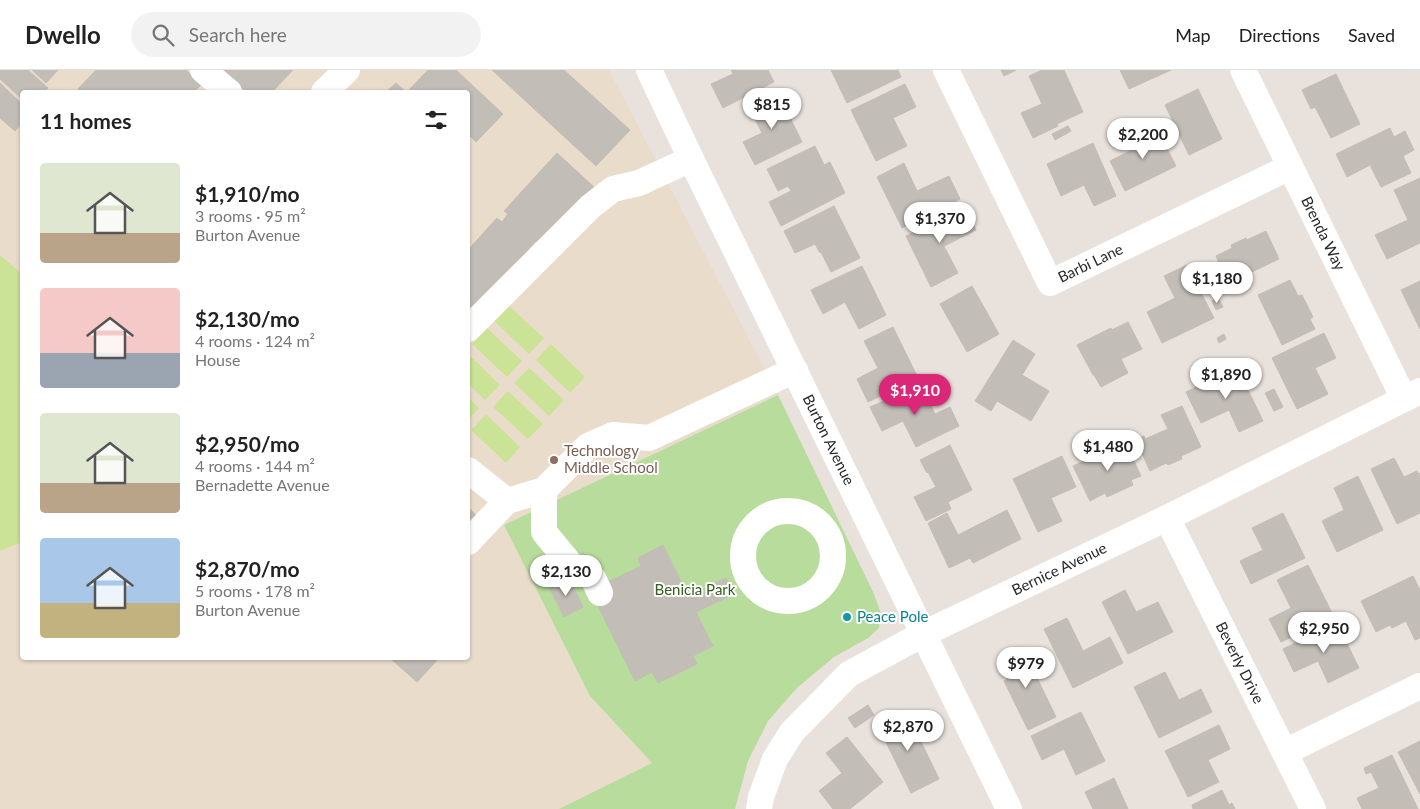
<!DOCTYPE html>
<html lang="en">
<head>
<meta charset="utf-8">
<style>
	body { margin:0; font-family:Lato,sans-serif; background:#f2f2f2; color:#222; height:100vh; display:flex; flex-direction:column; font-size:19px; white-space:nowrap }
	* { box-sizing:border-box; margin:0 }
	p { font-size:16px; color:#767676 }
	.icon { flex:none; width:28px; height:28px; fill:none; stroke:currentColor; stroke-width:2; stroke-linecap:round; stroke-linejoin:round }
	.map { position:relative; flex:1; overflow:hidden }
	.side { position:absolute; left:20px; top:20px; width:450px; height:570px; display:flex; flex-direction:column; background:#fff; border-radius:5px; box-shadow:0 1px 4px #0004 }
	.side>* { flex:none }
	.price { position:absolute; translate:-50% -42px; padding:0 11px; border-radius:18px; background:#fff; color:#222; font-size:16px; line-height:32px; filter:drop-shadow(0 1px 2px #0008) }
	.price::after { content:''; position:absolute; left:50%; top:30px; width:15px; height:11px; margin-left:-8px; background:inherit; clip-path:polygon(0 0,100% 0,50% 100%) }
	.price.on { background:#db2777; color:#fff }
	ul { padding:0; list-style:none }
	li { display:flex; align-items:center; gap:15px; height:125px; padding:0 20px }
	li span { display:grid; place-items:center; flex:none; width:140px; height:100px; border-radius:5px; color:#555 }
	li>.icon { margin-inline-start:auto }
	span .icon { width:60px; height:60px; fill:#fffc; stroke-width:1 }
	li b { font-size:21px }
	h2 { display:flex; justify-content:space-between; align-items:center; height:60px; padding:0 20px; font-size:21px }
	header { display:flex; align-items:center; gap:30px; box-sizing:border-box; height:70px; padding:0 25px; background:#fff; border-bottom:1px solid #e0e0e0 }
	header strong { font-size:24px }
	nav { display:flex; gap:28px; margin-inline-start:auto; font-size:18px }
	.search { width:350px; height:45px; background:#f2f2f2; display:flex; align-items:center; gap:12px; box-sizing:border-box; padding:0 18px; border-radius:28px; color:#767676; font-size:19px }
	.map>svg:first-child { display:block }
	.education { fill:#eadccb; fill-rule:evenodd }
	.green { fill:#b8dc9b }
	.pitch { fill:#cbe397 }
	.building { fill:#c2bdb6; stroke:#c4bdb5 }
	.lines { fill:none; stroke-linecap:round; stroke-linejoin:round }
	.minor { stroke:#fff; stroke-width:26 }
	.education-dot { fill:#8d6e63; stroke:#fff; stroke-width:2 }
	.culture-dot { fill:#0f9aa8; stroke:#fff; stroke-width:2 }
	.labels { text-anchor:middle; stroke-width:4; stroke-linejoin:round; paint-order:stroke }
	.street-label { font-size:15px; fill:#282828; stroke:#fff }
	.education-label { font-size:15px; fill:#785e54; stroke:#fff; text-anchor:start }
	.park-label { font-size:15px; fill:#335e1f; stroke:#fff }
	.culture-label { font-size:15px; fill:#0d838f; stroke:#fff; text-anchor:start }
</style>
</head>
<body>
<header>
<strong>Dwello</strong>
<div class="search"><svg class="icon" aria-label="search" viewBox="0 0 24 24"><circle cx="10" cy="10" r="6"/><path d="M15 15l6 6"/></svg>Search here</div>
<nav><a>Map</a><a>Directions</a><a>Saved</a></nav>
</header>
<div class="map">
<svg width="1420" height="739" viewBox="0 0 1420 739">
	<rect width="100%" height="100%" fill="#e9e1db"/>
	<!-- education -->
	<path class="education" d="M0 0H609L778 325 504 455 590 626 652 693 559 739H0ZM22 22H468V588H22Z"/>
	<!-- green -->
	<path class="green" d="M778 325 874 524 881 544 879 558 868 568 834 587 797 618 768 651 748 691 735 739H559L652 693 590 626 504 455Z"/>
	<!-- pitch -->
	<g class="pitch">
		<path d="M0 185 22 204V472L0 481Z"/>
		<path d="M509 236 544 268 529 284 494 251Z"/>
		<path d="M487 258 522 291 507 307 472 274Z"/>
		<path d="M551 274 585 307 570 323 536 290Z"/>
		<path d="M468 284 500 315 485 330 468 314Z"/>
		<path d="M529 298 564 330 549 346 514 313Z"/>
		<path d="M508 321 543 354 528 369 493 337Z"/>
		<path d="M468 327 479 338 468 350Z"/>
		<path d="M486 344 520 377 506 393 471 360Z"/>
	</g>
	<!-- building -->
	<g class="building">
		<path d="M0 0H28L48 18 44 22H22V29L0 9Z"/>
		<path d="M32 0H58L46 13Z"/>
		<path d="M96 0H186L202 14 194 22H83L78 19Z"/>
		<path d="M222 0H293L272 22H246Z"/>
		<path d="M428 0H456L503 44 476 72 468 64V22H407Z"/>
		<path d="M492 0H564L630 60 596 96Z"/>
		<path d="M731 0H768L774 12 723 38 711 14 733 4Z"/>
		<path d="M831 0H898L901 7 847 33Z"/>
		<path d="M1001 0H1016L1004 6Z"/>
		<path d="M1042 0H1064L1083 42 1057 54 1058 56 1033 68 1021 43 1042 34 1029 6Z"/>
		<path d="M1120 0H1171L1129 19Z"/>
		<path d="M1336 4 1360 54 1331 68 1315 37 1311 39 1302 20Z"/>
		<path d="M0 13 22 34V53L15 61 0 48Z"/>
		<path d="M396 13 406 22H386Z"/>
		<path d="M905 14 916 37 893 48 907 76 876 91 851 40Z"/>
		<path d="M1198 19 1222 69 1189 85 1165 35Z"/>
		<path d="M778 23 802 72 755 95 743 72 762 63 749 37Z"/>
		<path d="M1068 56 1071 61 1055 70 1052 64Z"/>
		<path d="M1156 57 1176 96 1125 121 1110 91 1138 77 1134 68Z"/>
		<path d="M1390 58 1394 67 1405 61 1414 80 1403 86 1411 103 1381 117 1370 95 1347 107 1336 84Z"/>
		<path d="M1093 73 1116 126 1094 136 1084 115 1061 126 1047 94Z"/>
		<path d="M815 76 824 95 830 92 845 123 781 156 769 132 791 121 788 116 778 121 767 99Z"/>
		<path d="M557 83 595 118 542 176 536 171 530 178 535 183 468 245V180L497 148 502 152 508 144 504 141Z"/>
		<path d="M904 93 917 121 949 106 960 129 902 158 877 107Z"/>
		<path d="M1420 108V173L1387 189 1375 165 1408 150 1394 120Z"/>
		<path d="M834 136 860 188 831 202 821 182 820 183 815 174 795 183 784 161Z"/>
		<path d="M965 136 976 160 944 176 958 203 931 217 906 166Z"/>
		<path d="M1266 161 1279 189 1237 209 1238 213 1230 217 1216 186 1232 178 1231 175 1246 168 1247 170Z"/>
		<path d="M1187 195 1214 248 1162 273 1147 242 1175 228 1164 206Z"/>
		<path d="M862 196 886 245 859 259 845 232 823 244 811 220Z"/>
		<path d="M1290 210 1298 226 1302 225 1313 247 1310 249 1315 259 1282 275 1258 225Z"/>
		<path d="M1420 211V259L1401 220Z"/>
		<path d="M972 216 999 264 967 282 940 234Z"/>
		<path d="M1218 228 1223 237 1216 240 1212 231Z"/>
		<path d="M1128 252 1142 279 1121 289 1128 303 1101 317 1094 305H1093L1077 275 1111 258 1112 260Z"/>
		<path d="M893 257 918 308 868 332 857 309 878 298 864 271Z"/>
		<path d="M1324 263 1336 288 1315 298 1328 324 1297 339 1272 288Z"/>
		<path d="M1224 264 1226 269 1219 273 1217 268Z"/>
		<path d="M1013 270 1035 284 1022 305 1049 321 1031 351 997 331 991 341 975 331Z"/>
		<path d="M1237 297 1263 351 1239 362 1229 340 1201 353 1186 322Z"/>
		<path d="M921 315 935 344 950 337 959 356 916 377 903 351 882 361 870 337Z"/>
		<path d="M1274 319 1283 337 1274 341 1265 323Z"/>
		<path d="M1182 336 1201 377 1181 386 1182 389 1168 395 1166 393 1150 401 1136 370 1144 366 1145 369 1168 359 1161 345Z"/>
		<path d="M1125 372 1141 406 1131 410 1133 415 1107 427 1105 423 1090 431 1073 396Z"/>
		<path d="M950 375 972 420 948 432 951 439 926 451 914 427 936 417 928 402 927 403 920 390Z"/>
		<path d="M1062 386 1076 417 1051 428 1062 451 1038 462 1013 409Z"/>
		<path d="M1394 388 1404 407 1417 401 1418 404 1420 403V443L1397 454 1371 399Z"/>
		<path d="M1358 406 1383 460 1337 482 1322 451 1344 440 1334 418Z"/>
		<path d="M468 437 477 446 468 456Z"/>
		<path d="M1007 440 1021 469 973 493 970 488 949 498 928 453 947 443 958 465Z"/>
		<path d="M1283 443 1305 488 1251 514 1240 491 1263 480 1252 458Z"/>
		<path d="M663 475 688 526 726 508 734 524 696 542 713 576 693 586 697 594 658 613 652 602 635 611 595 530 613 521 608 512 641 496 638 488Z"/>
		<path d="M1308 495 1334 547 1281 572 1269 549 1291 538 1277 510Z"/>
		<path d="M1413 506 1420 520V568L1415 570 1406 551 1392 558 1390 555 1376 562 1361 531Z"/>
		<path d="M569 508 583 537 564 547 549 517Z"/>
		<path d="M1125 520 1136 542 1158 532 1173 562 1128 584 1102 532Z"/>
		<path d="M1067 548 1083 581 1110 567 1123 593 1073 618 1044 559Z"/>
		<path d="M1337 553 1359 598 1328 613 1318 591 1294 602 1283 579Z"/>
		<path d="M1022 577 1056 647 1028 660 1004 611 1008 609 998 588Z"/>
		<path d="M390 588H439L417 612Z"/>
		<path d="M1165 602 1179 630 1201 619 1212 642 1159 668 1134 617Z"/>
		<path d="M868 635 874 645 855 658 848 648Z"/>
		<path d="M901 640 910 659 914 657 939 709 911 723 876 652Z"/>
		<path d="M1081 642 1105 691 1076 705 1064 679 1042 690 1031 666Z"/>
		<path d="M1219 655 1230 679 1208 690 1219 712 1188 727 1165 681Z"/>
		<path d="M847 667 883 712 850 739H833L819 721 842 703 826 683Z"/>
		<path d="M1420 671V724L1398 682Z"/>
		<path d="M1392 685 1418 739H1362L1357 728 1379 718 1371 702 1366 704 1364 698Z"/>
		<path d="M1114 708 1128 739H1093L1085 722Z"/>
		<path d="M1222 720 1229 735 1232 733 1235 739H1193L1192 735Z"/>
	</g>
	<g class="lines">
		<!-- minor -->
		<g class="minor">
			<path d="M203 0 229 22"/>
			<path id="s1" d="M649 0 691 89 1009 739"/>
			<path id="s2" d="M946 0 1050 213 1290 97"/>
			<path id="s3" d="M1243 0 1404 329"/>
			<path d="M324 22 347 0"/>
			<path d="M468 259 591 136 613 119 639 113 691 89"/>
			<path d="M468 400 507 431 544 420 588 376 613 365 649 368 795 300"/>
			<path d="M544 420V462L572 496 593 508 600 523"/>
			<circle cx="788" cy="486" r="45"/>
			<path id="s4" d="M1167 448 1313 739"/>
			<path d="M468 472 507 431"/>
			<path d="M1285 682 1420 616"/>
			<path id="s5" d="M759 739 761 727 775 689 792 662 849 604 923 564 1167 448 1420 321"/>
		</g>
	</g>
	<!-- markers -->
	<circle class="education-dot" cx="554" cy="390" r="5"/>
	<circle class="culture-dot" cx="847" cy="547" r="5"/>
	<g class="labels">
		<!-- street labels -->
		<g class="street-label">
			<text dy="5" stroke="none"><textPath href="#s3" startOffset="182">Brenda Way</textPath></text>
			<text dy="5" stroke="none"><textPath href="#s2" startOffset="282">Barbi Lane</textPath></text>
			<text dy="5" stroke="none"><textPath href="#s1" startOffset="411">Burton Avenue</textPath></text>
			<text dy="5" stroke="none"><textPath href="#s5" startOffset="401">Bernice Avenue</textPath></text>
			<text dy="5" stroke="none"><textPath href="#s4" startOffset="162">Beverly Drive</textPath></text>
		</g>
		<!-- education labels -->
		<g class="education-label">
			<text x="564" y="386">Technology<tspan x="564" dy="17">Middle School</tspan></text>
		</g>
		<!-- park labels -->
		<g class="park-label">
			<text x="695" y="525">Benicia Park</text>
		</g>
		<!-- culture labels -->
		<g class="culture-label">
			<text x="857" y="552">Peace Pole</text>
		</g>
	</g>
</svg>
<b class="price" style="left:772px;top:60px">$815</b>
<b class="price" style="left:1143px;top:90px">$2,200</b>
<b class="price" style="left:940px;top:174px">$1,370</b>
<b class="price" style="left:1217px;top:234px">$1,180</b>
<b class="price" style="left:1226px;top:330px">$1,890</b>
<b class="price on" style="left:915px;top:346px">$1,910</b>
<b class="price" style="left:1108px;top:402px">$1,480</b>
<b class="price" style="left:566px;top:527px">$2,130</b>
<b class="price" style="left:1324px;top:584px">$2,950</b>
<b class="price" style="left:1026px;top:619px">$979</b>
<b class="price" style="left:908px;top:682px">$2,870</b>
<section class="side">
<h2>11 homes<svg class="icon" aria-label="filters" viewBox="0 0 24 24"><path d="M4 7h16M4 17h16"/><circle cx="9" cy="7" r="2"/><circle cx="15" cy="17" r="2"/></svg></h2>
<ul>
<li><span style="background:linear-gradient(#dfe7d0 70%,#b9a48a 0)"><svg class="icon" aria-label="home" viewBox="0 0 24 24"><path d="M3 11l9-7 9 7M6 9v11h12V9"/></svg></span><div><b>$1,910/mo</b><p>3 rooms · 95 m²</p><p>Burton Avenue</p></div></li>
<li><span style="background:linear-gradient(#f6c9c9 65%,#9aa5b1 0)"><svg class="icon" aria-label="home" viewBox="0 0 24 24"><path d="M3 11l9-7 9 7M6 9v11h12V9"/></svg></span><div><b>$2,130/mo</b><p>4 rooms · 124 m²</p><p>House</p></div></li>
<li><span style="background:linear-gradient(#dfe7d0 70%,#b9a48a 0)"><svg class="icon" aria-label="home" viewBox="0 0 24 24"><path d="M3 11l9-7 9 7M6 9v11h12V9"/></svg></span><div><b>$2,950/mo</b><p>4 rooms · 144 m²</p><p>Bernadette Avenue</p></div></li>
<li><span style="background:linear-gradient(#a9c7e8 65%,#c2b280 0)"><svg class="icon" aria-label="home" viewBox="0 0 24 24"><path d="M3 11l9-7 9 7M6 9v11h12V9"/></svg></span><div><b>$2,870/mo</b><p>5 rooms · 178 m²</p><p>Burton Avenue</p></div></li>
</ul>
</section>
</div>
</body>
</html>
